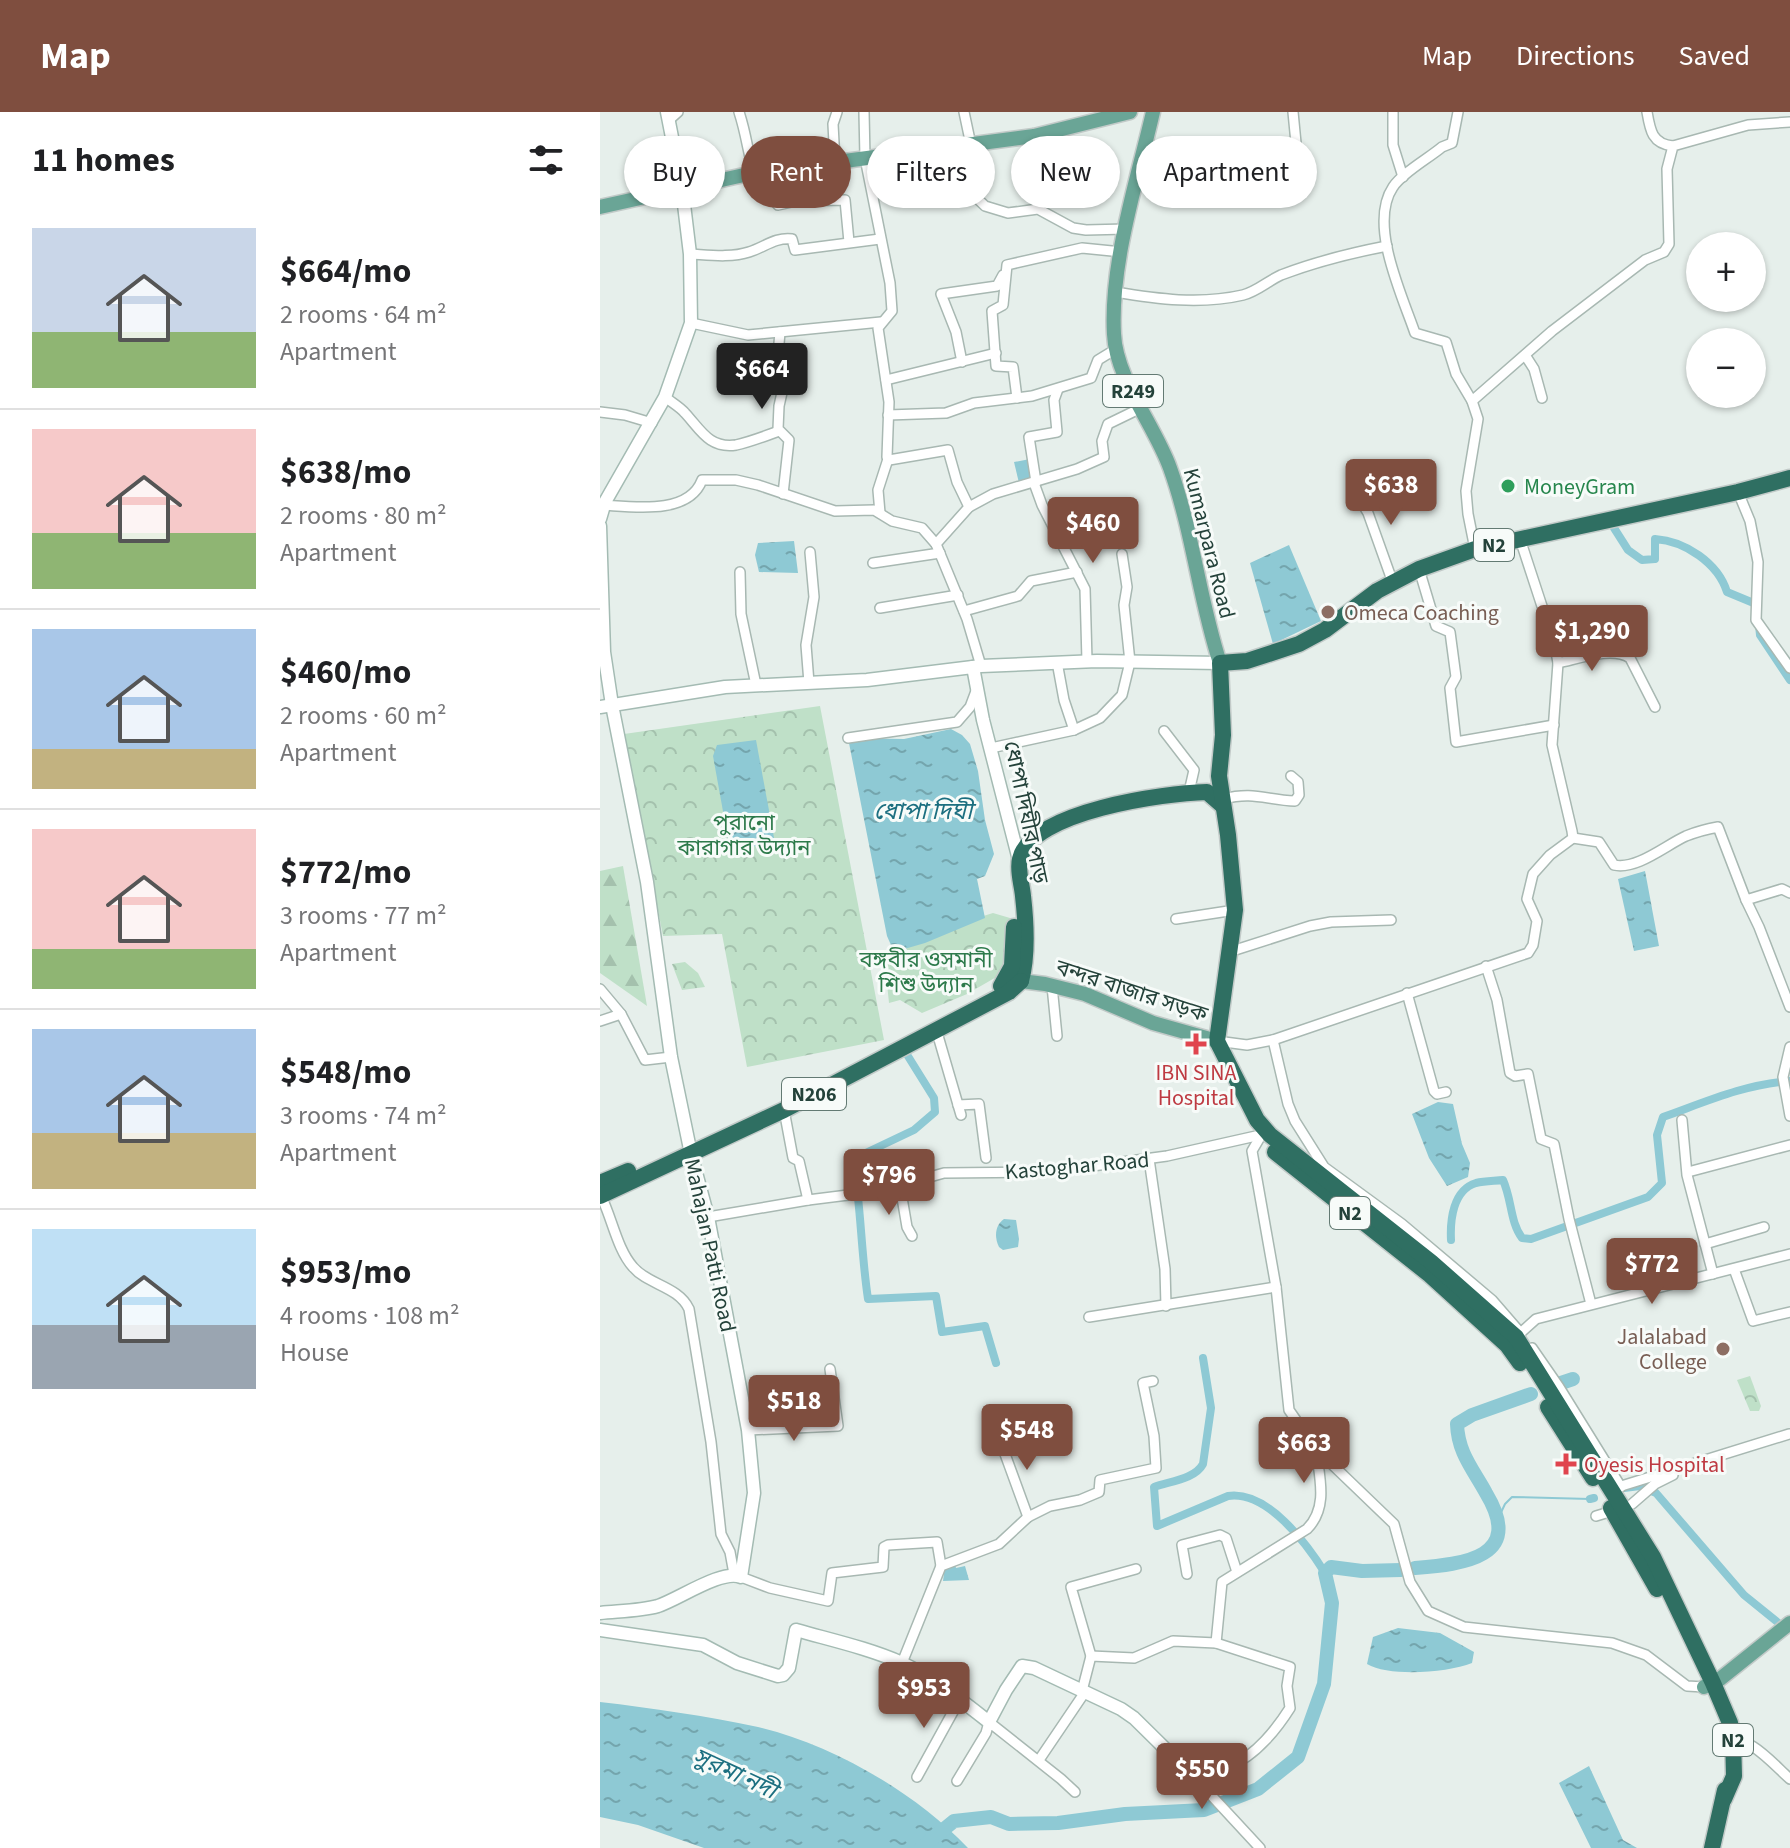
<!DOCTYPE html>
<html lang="en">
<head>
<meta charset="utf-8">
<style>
	body { margin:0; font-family:"Source Sans 3","Noto Sans Bengali",sans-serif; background:#f2f2f2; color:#202124; height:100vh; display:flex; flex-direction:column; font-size:30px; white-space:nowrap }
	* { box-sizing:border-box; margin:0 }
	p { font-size:26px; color:#757577 }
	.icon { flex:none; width:44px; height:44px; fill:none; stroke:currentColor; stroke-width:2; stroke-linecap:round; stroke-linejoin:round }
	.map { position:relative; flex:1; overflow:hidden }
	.sheet { display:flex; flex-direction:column; background:#fff; width:600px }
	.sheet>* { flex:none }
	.guide { position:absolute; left:24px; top:24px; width:760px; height:72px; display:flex; gap:16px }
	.controls { position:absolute; left:1086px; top:120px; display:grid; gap:16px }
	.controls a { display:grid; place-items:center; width:80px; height:80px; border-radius:50%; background:#fff; box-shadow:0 2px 6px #0004; font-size:40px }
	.price { position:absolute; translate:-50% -68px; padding:0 18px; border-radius:8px; background:#7f4e3f; color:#fff; font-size:26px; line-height:52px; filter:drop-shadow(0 2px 4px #0008) }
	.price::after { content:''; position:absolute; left:50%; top:48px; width:24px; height:18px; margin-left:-12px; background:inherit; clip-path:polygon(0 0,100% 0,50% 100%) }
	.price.on { background:#222; color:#fff }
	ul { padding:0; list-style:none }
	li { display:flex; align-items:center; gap:24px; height:200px; padding:0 32px }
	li+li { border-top:2px solid #e0e0e0 }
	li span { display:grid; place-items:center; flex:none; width:224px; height:160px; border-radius:0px; color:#555 }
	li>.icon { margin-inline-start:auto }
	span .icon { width:96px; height:96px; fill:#fffc; stroke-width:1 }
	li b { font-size:34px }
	h2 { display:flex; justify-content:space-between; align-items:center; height:96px; padding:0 32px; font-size:34px }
	.tag { padding:0 28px; border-radius:36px; background:#fff; box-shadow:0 2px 6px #0004; font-size:28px; line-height:72px }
	.tag.on { background:#7f4e3f; color:#fff }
	header { display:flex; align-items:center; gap:48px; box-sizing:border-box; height:112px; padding:0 40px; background:#7f4e3f; color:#fff }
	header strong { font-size:38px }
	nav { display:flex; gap:44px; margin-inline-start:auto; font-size:28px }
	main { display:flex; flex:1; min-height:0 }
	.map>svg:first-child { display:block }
	.forest { fill:url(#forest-firs) }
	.park { fill:url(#park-crowns) }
	.water { fill:url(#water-ripples) }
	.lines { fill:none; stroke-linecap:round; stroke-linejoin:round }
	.stream { stroke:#8ec9d4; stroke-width:2 }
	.canal { stroke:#8ec9d4; stroke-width:8 }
	.river { stroke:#8ec9d4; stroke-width:14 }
	.street-casing { stroke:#a8b8b2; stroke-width:12 }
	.secondary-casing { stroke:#a4bbb3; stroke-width:15 }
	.primary-casing { stroke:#c2cac8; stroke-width:17 }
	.highway-casing { stroke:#c2cac8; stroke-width:19 }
	.street { stroke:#fff; stroke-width:9 }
	.secondary { stroke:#fff; stroke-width:12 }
	.primary { stroke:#6aa596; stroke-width:14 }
	.highway { stroke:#2f6f62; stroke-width:16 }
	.leisure-dot { fill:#2e9e5b; stroke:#f7fbf9; stroke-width:3 }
	.education-dot { fill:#8d6e63; stroke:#f7fbf9; stroke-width:3 }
	.health-dot { fill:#e0444e; stroke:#f7fbf9; stroke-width:3 }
	.labels { text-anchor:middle; stroke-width:6; stroke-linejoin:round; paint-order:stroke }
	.shield { fill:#f7fbf9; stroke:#637a73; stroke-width:2 }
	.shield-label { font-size:20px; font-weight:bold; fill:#24423a }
	.leisure-label { font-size:22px; fill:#27864d; stroke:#f7fbf9; text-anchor:start }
	.street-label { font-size:22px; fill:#24423a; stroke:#f7fbf9 }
	.education-label { font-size:22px; fill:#785e54; stroke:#f7fbf9; text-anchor:start }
	.park-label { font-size:22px; fill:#2d7a4b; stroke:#f7fbf9 }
	.health-label { font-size:22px; fill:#be3a42; stroke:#f7fbf9 }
	.water-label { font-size:24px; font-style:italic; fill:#1c6f80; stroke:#f7fbf9 }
</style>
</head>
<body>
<header>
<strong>Map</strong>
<nav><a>Map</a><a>Directions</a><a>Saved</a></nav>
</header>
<main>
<section class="sheet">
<h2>11 homes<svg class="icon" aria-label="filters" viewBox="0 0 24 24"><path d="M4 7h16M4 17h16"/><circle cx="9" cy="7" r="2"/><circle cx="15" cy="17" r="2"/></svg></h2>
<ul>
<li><span style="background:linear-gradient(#c9d6e8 65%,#8fb573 0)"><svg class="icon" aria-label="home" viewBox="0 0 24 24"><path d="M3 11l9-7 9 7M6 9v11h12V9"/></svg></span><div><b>$664/mo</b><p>2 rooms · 64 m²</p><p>Apartment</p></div></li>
<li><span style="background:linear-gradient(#f6c9c9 65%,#8fb573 0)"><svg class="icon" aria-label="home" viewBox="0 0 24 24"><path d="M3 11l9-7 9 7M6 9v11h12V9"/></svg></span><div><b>$638/mo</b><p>2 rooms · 80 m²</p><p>Apartment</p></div></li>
<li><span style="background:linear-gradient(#a9c7e8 75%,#c2b280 0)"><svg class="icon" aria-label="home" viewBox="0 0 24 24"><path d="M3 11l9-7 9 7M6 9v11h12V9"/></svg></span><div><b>$460/mo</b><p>2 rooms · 60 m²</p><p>Apartment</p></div></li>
<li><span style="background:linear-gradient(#f6c9c9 75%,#8fb573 0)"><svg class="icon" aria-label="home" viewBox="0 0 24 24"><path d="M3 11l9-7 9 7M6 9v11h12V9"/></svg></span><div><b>$772/mo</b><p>3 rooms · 77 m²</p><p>Apartment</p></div></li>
<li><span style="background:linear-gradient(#a9c7e8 65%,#c2b280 0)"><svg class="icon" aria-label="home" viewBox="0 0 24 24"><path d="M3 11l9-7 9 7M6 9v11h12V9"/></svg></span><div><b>$548/mo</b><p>3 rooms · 74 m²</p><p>Apartment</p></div></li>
<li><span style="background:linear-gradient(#bfe0f5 60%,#9aa5b1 0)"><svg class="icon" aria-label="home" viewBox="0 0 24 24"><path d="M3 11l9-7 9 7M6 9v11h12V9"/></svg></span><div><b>$953/mo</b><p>4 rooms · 108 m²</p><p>House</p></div></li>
</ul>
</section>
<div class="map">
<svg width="1190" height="1736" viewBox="0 0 1190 1736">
	<defs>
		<pattern id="forest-firs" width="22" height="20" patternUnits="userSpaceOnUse" patternTransform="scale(2)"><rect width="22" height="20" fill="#bfe0c8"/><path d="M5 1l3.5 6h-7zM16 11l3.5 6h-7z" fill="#a4c1ad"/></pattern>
		<pattern id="park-crowns" width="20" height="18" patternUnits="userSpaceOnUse" patternTransform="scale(2)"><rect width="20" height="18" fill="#bfe0c8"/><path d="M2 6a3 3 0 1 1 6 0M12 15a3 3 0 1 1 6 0" fill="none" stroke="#a4c1ad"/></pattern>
		<pattern id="water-ripples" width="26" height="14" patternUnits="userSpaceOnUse" patternTransform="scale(2)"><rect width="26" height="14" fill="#8ec9d4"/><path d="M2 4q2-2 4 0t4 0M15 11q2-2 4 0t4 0" fill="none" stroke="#74a5ad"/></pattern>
	</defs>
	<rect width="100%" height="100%" fill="#e6efeb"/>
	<!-- forest -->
	<path class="forest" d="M23 754 47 894 0 861V759Z"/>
	<!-- park -->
	<g class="park">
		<path d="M220 594 284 928 147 955 122 822 63 824 24 622Z"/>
		<path d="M393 801 410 806 405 860 367 882 322 901 300 888 289 891 284 843 309 827Z"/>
		<path d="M85 850 98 861 105 875 82 878 72 852Z"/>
		<path d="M1150 1264 1161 1294 1159 1299H1150L1137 1268Z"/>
	</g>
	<!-- water -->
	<g class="water">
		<path d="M430 347 433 367 419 371 414 350Z"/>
		<path d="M194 429 198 461 159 460 155 443 158 431Z"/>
		<path d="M689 433 721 509 673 532 650 451Z"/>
		<path d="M351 617 362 623 370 632 378 659 385 708 394 742 385 764 377 767 385 806 325 831 294 840 287 824 248 626 304 627Z"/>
		<path d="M156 628 175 731 130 738 113 644 117 633Z"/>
		<path d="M1045 759 1059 834 1034 839 1018 767Z"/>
		<path d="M838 990 853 992 862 1032 870 1051 868 1065 847 1074 829 1046 812 1002Z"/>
		<path d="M404 1107 416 1108 419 1127 418 1135 403 1138 399 1135C394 1125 395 1113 404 1107Z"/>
		<path d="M355 1452 356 1456 365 1454 369 1468 343 1469 345 1454Z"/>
		<path d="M798 1516 840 1521 874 1540 872 1551C847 1561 789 1565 767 1552L773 1525Z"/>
		<path d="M0 1590C52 1596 106 1604 158 1615 232 1632 316 1681 368 1736H104L38 1713 0 1705Z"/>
		<path d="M989 1654 1023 1728 1037 1736H991L959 1671Z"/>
	</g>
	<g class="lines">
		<!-- stream -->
		<path class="stream" d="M897 1409 905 1392 912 1385 990 1387"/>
		<!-- canal -->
		<g class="canal">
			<path d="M1014 416 1028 438 1042 448 1055 447V427C1085 429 1118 451 1127 480L1156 492 1157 495"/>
			<path d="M1159 513 1160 523 1190 568"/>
			<path d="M306 941 334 986 335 1000 314 1018 253 1047C261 1093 261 1141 268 1187L336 1184 342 1220 385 1214 396 1251"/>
			<path d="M851 1128C850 1108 853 1078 876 1071 885 1069 895 1069 903 1068 912 1088 910 1110 922 1126L931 1127 1048 1085 1062 1071 1057 1023 1063 1005C1105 990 1145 972 1190 969"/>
			<path d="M603 1246 611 1296 603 1352C595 1367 571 1369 554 1375L557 1414 628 1384C667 1378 707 1432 725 1461"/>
			<path d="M1024 1376 1040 1374 1056 1381 1144 1483 1186 1517"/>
			<path d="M990 1387 994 1386"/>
		</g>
		<!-- river -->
		<g class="river">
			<path d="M961 1271 973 1267"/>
			<path d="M815 1456C864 1452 925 1446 886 1381 873 1357 858 1341 857 1312L872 1303 931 1282"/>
			<path d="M321 1736 354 1709 391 1705 409 1712 458 1711 525 1702 604 1698 658 1677 698 1645 724 1572 732 1491 725 1461 731 1455 762 1459 801 1458"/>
		</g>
		<!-- street casing -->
		<g class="street-casing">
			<g id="street">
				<path d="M139 0C153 43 144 58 178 93L196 89 245 88 249 130"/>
				<path d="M264 0 265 46 290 171 292 199 278 216 289 290 287 345 289 348 348 338 357 370 369 395 336 432 367 507 381 554"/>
				<path d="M364 0 371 33"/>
				<path d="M693 0 699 62"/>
				<path d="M793 0V33L803 65"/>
				<path d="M858 0 852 31 842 35C829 46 802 61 793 75 768 112 802 183 815 221L846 230 856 262 872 289 878 307 866 379 868 402 875 437"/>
				<path d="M1047 0C1050 18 1052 32 1073 34"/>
				<path d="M69 8 78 0"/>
				<path d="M348 36 351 58 356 66 385 94 408 101 438 97 473 116 486 118 526 117"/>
				<path d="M235 50 233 12 237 0"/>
				<path d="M90 142C109 143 131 146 149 140 165 135 175 125 192 127L195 138 280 127"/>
				<path d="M515 180C557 187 600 193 643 183 656 180 668 169 681 163 715 150 751 141 787 134"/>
				<path d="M91 211 148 223 281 210"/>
				<path d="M180 220 178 243 187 258 179 294 178 317 189 328 183 382"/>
				<path d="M925 243 934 257 942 286"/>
				<path d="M362 250 356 220 341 182 397 174 403 163"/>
				<path d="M286 268 396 241"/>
				<path d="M65 285C71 290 80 295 85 301 100 317 109 337 136 333 150 330 165 324 179 319"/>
				<path d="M417 286 413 255 396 254 392 199 403 193 407 153 482 136 522 140"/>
				<path d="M872 289 952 219 1045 148 1064 140 1069 132 1067 57 1073 34 1148 13 1190 10"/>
				<path d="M0 300 25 303 52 311"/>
				<path d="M288 303 346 301 374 291 432 284 491 266 498 248 516 237"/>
				<path d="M436 370 429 325 457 320 454 288 458 277"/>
				<path d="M434 371 442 393 485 477 487 549"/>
				<path d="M755 379 768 401 793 471"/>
				<path d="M1138 380 1150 409 1158 450 1156 508 1190 556"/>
				<path d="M4 393C34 395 89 403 102 368H136L158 373 235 399 274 398 292 409 322 416 336 432"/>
				<path d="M369 395 393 382 477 357 504 345 502 329 508 312 541 296"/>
				<path d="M280 401 278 378 288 347"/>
				<path d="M273 451 340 441"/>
				<path d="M819 457 836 514 850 520 856 565 850 576 856 630 954 613"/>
				<path d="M140 460 141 502 156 573"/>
				<path d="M280 496 358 483"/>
				<path d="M364 499 418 484 431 469 477 460"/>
				<path d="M457 550 464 588 474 618"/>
				<path d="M958 551C978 547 1012 534 1030 546L1055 595"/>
				<path d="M209 571 206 533 214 485 210 440"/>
				<path d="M564 619 594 658 589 680"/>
				<path d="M248 626 357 610 370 595 376 579"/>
				<path d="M391 636 474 618 500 606 522 583 530 550 524 493 527 475 522 442"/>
				<path d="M623 687C654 679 666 688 695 689L699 683 698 670 691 664"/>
				<path d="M973 726 999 730 1014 753C1037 758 1066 733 1086 724 1096 720 1107 717 1118 715L1146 788 1182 777 1190 781"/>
				<path d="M1146 788 1159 815 1190 895"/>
				<path d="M576 807 635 798"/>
				<path d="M629 840 710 814 731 810 791 808"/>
				<path d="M886 854 897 888 910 961 915 964 928 962 941 1027 954 1032 969 1107 991 1192"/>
				<path d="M452 874 457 924"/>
				<path d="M0 877 21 902 45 948 71 945"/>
				<path d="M807 881 834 979 837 982 846 980"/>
				<path d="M0 909 21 902"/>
				<path d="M336 917 361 1003"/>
				<path d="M673 928 688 992 695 1009 724 1055 802 1112 892 1188 918 1218"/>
				<path d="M617 929 647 933 673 928 928 841 933 833 937 809 927 787 933 762 950 743 973 726 972 719 952 633 958 551 955 534 920 427"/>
				<path d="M1190 935 1183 965 1190 1004"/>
				<path d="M358 993 379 992 386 1046"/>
				<path d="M184 998 193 1046 199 1049 208 1088"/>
				<path d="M1082 1008 1087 1063 1113 1162"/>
				<path d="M659 1027 652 1039 676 1175 689 1298 716 1337 794 1412 810 1470 828 1499 864 1515 1012 1531 1046 1543 1087 1574 1104 1575"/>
				<path d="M549 1047 565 1157 566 1194"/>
				<path d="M1088 1060 1190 1033"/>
				<path d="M300 1074 307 1115 312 1124"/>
				<path d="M1 1084C12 1106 17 1137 33 1155 48 1173 78 1174 89 1197L111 1330 121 1422 130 1440 134 1462"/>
				<path d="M108 1105 208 1088 280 1079 344 1061 442 1060 485 1055 567 1044 656 1024"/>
				<path d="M1105 1132 1164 1115"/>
				<path d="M1134 1157 1153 1209 1190 1200"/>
				<path d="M489 1205 676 1175"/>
				<path d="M916 1225 936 1207 1190 1142"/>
				<path d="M932 1236 959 1275 1021 1375"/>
				<path d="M148 1318 238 1314 230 1257"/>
				<path d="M401 1331 428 1405"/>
				<path d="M1015 1376 1189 1322"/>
				<path d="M1032 1392 1055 1372 1073 1363"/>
				<path d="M996 1404 1006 1401"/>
				<path d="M587 1462 582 1433 620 1423 626 1426 637 1460"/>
				<path d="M141 1465 170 1476 228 1489 232 1461 283 1455 284 1435 288 1433 337 1430 341 1454"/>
				<path d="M491 1544 471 1475 536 1457"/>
				<path d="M302 1551 341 1454 399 1432 428 1405 450 1394 480 1388 499 1380 500 1368 556 1356 554 1324 543 1271 553 1269"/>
				<path d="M482 1579 491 1544 534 1546 573 1529 616 1531 622 1470 707 1417C729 1395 719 1364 716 1337"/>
				<path d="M1123 1628C1148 1621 1172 1651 1190 1667"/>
				<path d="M439 1648 485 1580"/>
				<path d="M581 1650C597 1653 616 1657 632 1652 655 1645 678 1615 690 1596L687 1574 690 1555 616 1531"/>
				<path d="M317 1665 360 1587"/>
				<path d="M597 1668 660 1736"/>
				<path d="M357 1669 386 1621 389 1610 461 1667 475 1680"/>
			</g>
		</g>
		<!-- secondary casing -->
		<g class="secondary-casing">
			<g id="secondary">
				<path d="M0 407 5 390 65 285 91 211 90 142 82 76 67 0"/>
				<path d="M0 414 4 540 12 593 47 770 71 945 91 1042 108 1105 148 1318 154 1381 141 1465C122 1457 79 1487 58 1494 40 1499 18 1499 0 1501"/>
				<path d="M373 555 383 608 419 748"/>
				<path d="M0 595 125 575 267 568 381 554 497 549 620 551"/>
				<path d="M0 1518 103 1533 137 1551 178 1564 183 1563 189 1556 196 1518C231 1528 268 1536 302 1551 334 1566 362 1589 389 1610L406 1578 422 1554 434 1556 521 1597 534 1606 597 1668"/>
			</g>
		</g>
		<!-- primary casing -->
		<g class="primary-casing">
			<g id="primary">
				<path d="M553 0C537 69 510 152 514 222 516 267 555 314 570 356 593 420 599 487 620 551"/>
				<path d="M0 95 153 61 434 24 530 0"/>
				<path d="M415 862 421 869 445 872 485 882 553 911 617 929"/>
				<path d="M1104 1575 1120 1567 1190 1511"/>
			</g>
		</g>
		<!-- highway casing -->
		<g class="highway-casing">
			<g id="highway">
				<path d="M421 869C428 843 426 810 423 784 422 772 417 759 420 747 431 699 565 681 607 680L623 694"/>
				<path d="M401 874 412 854 414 815"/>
				<path d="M675 1040 830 1163 907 1233 920 1251"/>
				<path d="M0 1071 28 1059"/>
				<path d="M0 1084 184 998 409 880 421 869"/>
				<path d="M948 1295 993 1366"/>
				<path d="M1011 1396 1057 1477"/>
				<path d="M1124 1687 1134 1664 1133 1625 1130 1611 1113 1571 1053 1445 916 1225 831 1150 670 1023 657 1008 617 929 635 798 628 723 619 664 623 623 620 551 647 549 699 532 725 518 777 479 819 457 875 437 1138 380 1190 366"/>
				<path d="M1112 1736 1125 1678"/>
			</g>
		</g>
		<!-- street -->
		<use href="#street" class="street"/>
		<!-- secondary -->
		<use href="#secondary" class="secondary"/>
		<!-- primary -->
		<use href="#primary" class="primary"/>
		<!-- highway -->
		<use href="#highway" class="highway"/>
	</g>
	<!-- markers -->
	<circle class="leisure-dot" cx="908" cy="374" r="8"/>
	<g class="education-dot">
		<circle cx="728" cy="500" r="8"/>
		<circle cx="1123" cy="1237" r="8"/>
	</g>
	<g class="health-dot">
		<path d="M592 920h8v8h8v8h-8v8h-8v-8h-8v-8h8z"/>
		<path d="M962 1340h8v8h8v8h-8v8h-8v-8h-8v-8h8z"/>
	</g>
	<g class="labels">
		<!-- shield labels -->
		<g class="shield">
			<rect x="503" y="263" width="60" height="32" rx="6"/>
			<rect x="874" y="417" width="40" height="32" rx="6"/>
			<rect x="182" y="966" width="64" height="32" rx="6"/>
			<rect x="730" y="1085" width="40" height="32" rx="6"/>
			<rect x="1113" y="1612" width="40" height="32" rx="6"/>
		</g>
		<g class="shield-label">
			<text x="533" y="286">R249</text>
			<text x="894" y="440">N2</text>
			<text x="214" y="989">N206</text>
			<text x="750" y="1108">N2</text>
			<text x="1133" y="1635">N2</text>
		</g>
		<!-- leisure labels -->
		<g class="leisure-label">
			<text x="924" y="382">MoneyGram</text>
		</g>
		<!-- street labels -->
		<g class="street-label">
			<text transform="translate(610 431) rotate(76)" y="8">Kumarpara Road</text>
			<text transform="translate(427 700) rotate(78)" y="8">ধোপা দিঘীর পাড়</text>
			<text transform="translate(532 878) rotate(18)" y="8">বন্দর বাজার সড়ক</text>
			<text transform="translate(477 1053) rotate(-5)" y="8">Kastoghar Road</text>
			<text transform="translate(111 1133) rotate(78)" y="8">Mahajan Patti Road</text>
		</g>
		<!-- education labels -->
		<g class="education-label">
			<text x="744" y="508">Omeca Coaching</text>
			<text x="1107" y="1232" text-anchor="end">Jalalabad<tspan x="1107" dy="25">College</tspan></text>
		</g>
		<!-- park labels -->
		<g class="park-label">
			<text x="144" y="718">পুরানো<tspan x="144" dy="25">কারাগার উদ্যান</tspan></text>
			<text x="326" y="855">বঙ্গবীর ওসমানী<tspan x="326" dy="25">শিশু উদ্যান</tspan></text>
		</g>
		<!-- health labels -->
		<g class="health-label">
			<text x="596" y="968">IBN SINA<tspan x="596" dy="25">Hospital</tspan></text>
			<text x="984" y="1360" text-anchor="start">Oyesis Hospital</text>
		</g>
		<!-- water labels -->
		<g class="water-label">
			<text x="323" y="707">ধোপা দিঘী</text>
			<text transform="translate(135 1661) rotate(25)" y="8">সুরমা নদী</text>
		</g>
	</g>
</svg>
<div class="controls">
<a>+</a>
<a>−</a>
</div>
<b class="price on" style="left:162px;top:299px">$664</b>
<b class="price" style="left:791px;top:415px">$638</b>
<b class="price" style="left:493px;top:453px">$460</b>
<b class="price" style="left:992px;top:561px">$1,290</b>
<b class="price" style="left:289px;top:1105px">$796</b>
<b class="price" style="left:1052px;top:1194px">$772</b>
<b class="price" style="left:194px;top:1331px">$518</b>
<b class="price" style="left:427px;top:1360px">$548</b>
<b class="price" style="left:704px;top:1373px">$663</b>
<b class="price" style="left:324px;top:1618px">$953</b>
<b class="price" style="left:602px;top:1699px">$550</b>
<div class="guide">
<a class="tag">Buy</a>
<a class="tag on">Rent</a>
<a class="tag">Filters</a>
<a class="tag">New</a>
<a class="tag">Apartment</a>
</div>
</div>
</main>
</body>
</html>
